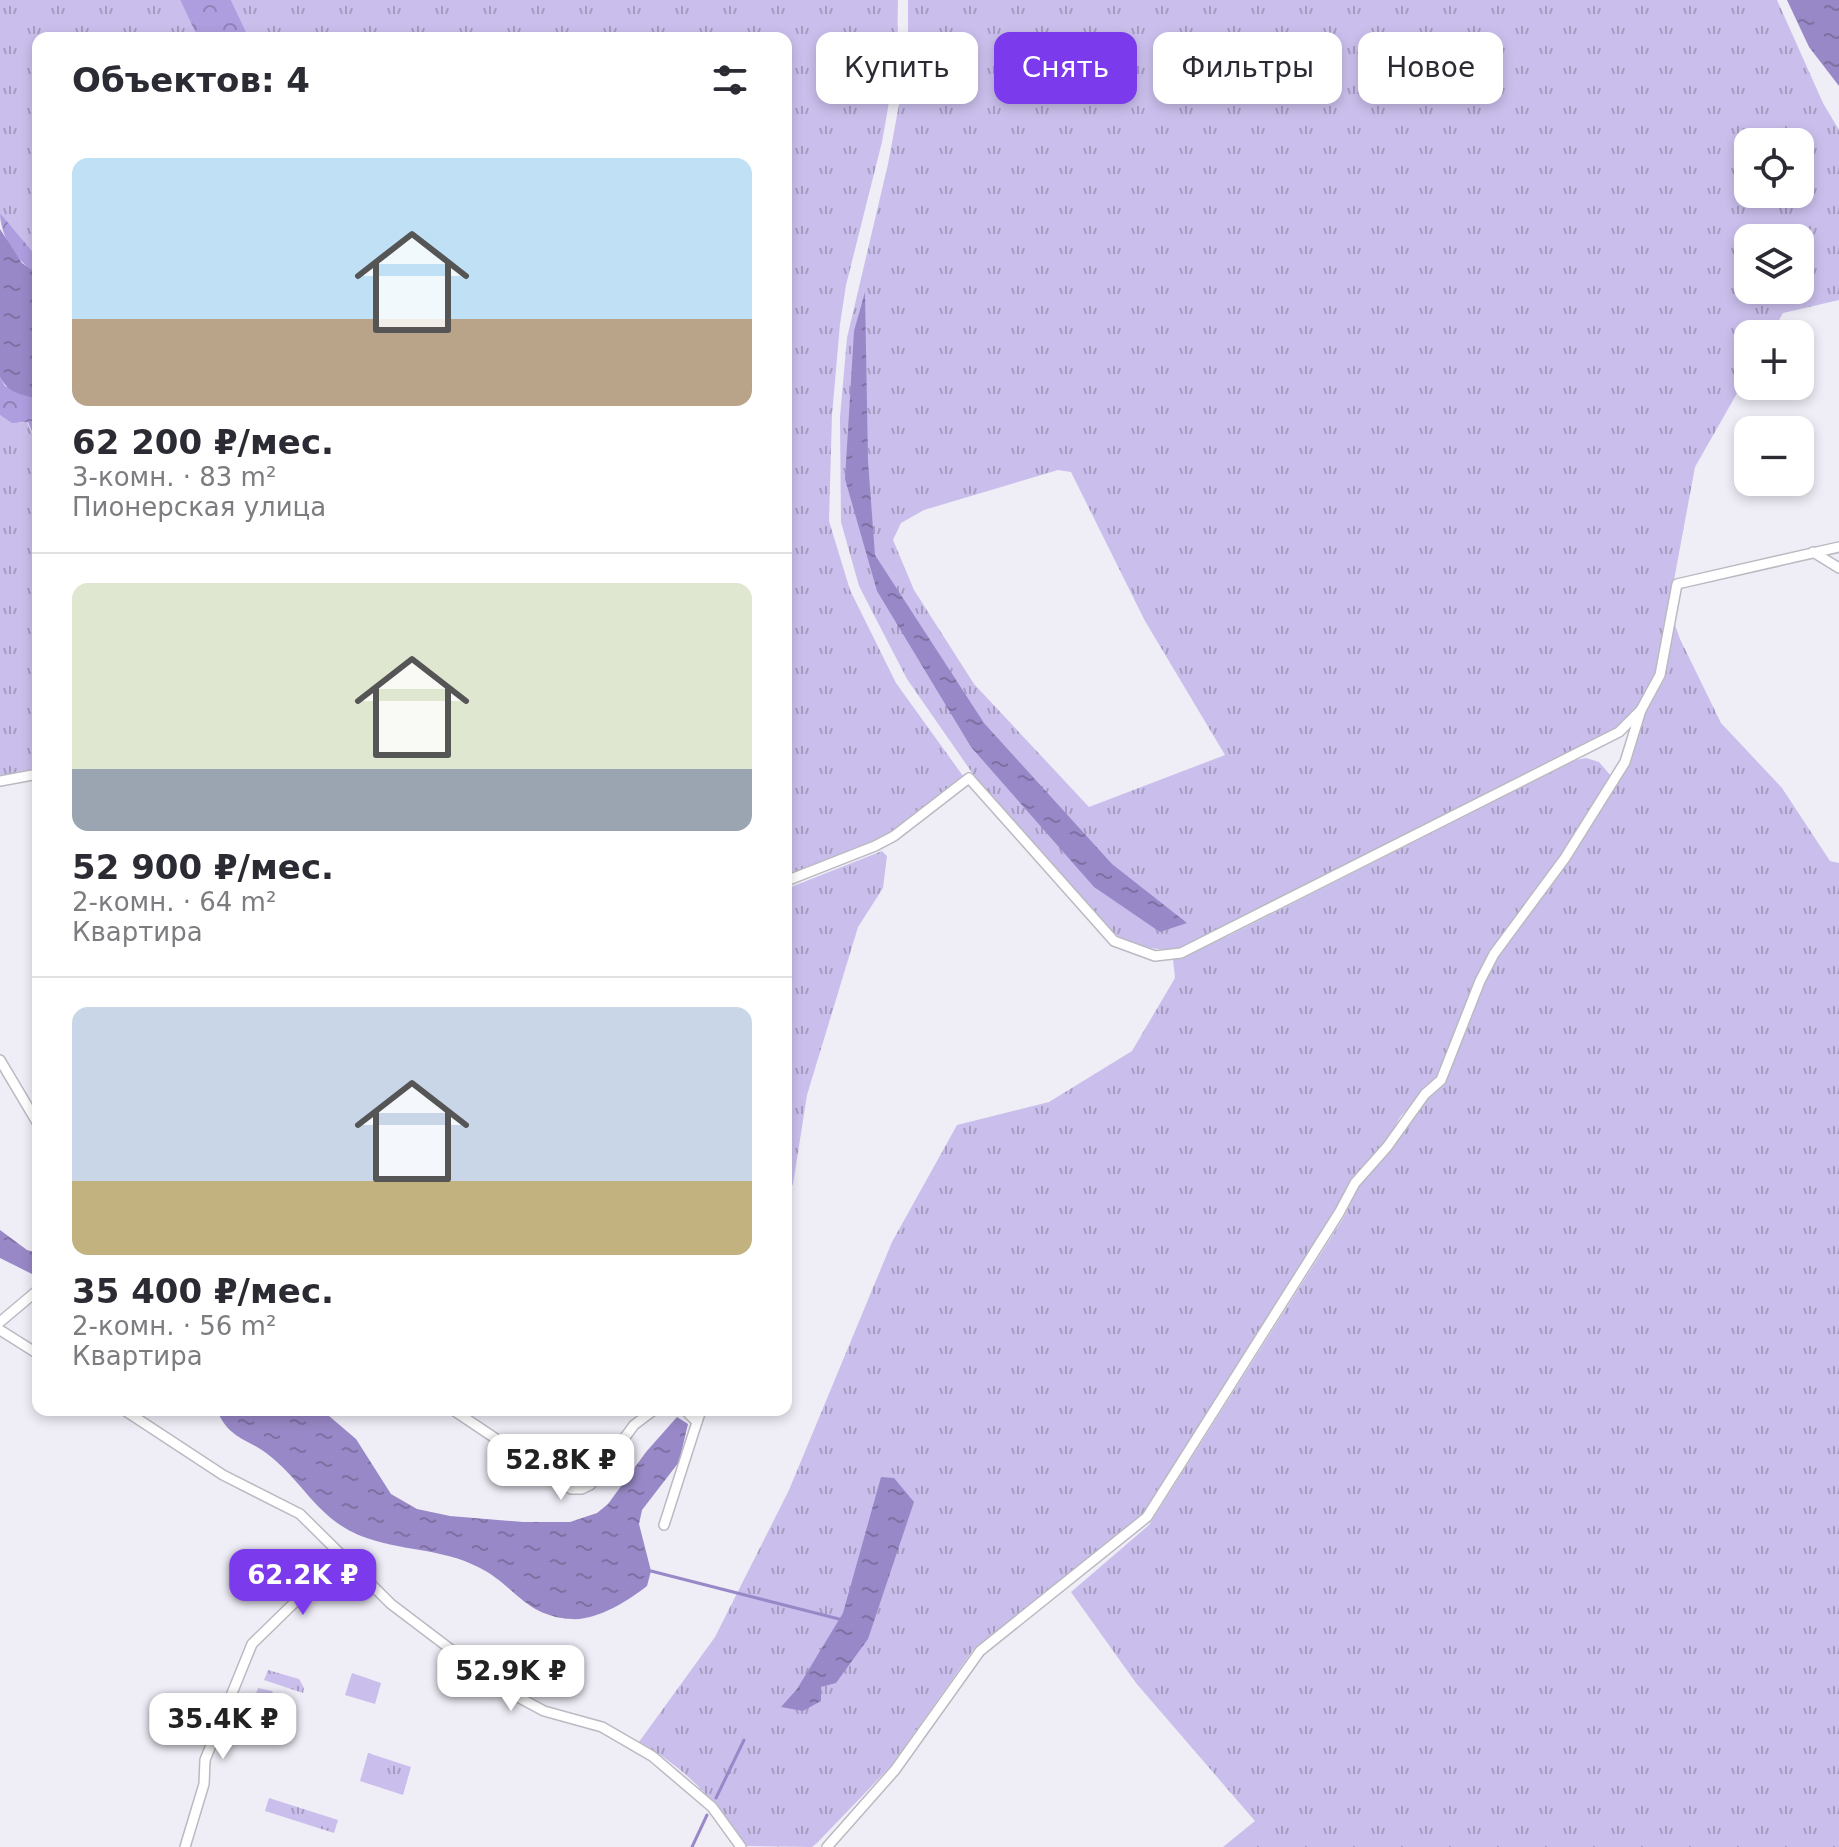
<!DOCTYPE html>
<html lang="ru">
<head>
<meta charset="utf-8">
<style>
	body { margin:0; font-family:"DejaVu Sans",sans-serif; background:#f2f2f3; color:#2b2b33; height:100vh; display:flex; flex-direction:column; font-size:30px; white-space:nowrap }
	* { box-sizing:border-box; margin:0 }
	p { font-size:26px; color:#7c7c81 }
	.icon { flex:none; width:44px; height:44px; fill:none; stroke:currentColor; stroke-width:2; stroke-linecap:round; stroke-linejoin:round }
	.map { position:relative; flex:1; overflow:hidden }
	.panel { position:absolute; left:32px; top:32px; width:760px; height:1384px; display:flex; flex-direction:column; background:#fff; border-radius:16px; box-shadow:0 4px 12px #0003 }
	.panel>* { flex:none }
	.top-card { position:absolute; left:816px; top:32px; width:760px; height:72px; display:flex; gap:16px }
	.buttons { position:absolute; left:1734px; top:128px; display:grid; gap:16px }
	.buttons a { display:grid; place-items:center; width:80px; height:80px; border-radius:16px; background:#fff; box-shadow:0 4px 12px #0003; font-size:40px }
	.price { position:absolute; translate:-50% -68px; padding:0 18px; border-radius:16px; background:#fff; color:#222; font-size:26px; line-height:52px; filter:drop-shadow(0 2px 4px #0008) }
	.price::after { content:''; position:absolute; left:50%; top:48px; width:24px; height:18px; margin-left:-12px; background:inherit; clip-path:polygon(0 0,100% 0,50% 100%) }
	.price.selected { background:#7c3aed; color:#fff }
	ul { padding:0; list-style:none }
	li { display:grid; align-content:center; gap:16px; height:424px; padding:0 40px }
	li+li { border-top:2px solid #e1e1e2 }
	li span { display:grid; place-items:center; height:248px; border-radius:16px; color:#555 }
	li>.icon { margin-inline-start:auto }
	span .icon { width:144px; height:144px; fill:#fffc; stroke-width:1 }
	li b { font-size:34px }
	h2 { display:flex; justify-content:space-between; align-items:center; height:96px; padding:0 40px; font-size:34px }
	.pill { padding:0 28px; border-radius:16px; background:#fff; box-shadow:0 4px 12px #0003; font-size:28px; line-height:72px }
	.pill.selected { background:#7c3aed; color:#fff }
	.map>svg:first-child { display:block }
	.grass { fill:url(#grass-tufts); fill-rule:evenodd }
	.forest { fill:url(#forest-crowns) }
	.garden { fill:#cabfec }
	.water { fill:url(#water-ripples) }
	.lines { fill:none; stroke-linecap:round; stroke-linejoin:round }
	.stream { stroke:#9988c7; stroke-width:3 }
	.minor-casing { stroke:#bbb9c1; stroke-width:12 }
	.minor { stroke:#fff; stroke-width:9 }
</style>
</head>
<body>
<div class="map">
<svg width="1839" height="1847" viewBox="0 0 1839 1847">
	<defs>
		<pattern id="grass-tufts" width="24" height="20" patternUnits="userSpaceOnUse" patternTransform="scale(2)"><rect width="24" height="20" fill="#cabfec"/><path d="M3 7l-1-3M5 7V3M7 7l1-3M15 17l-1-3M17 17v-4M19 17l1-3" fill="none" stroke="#a59cc0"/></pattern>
		<pattern id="forest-crowns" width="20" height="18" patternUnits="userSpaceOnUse" patternTransform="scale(2)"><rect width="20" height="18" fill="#af9edf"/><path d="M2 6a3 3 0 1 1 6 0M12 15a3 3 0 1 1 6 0" fill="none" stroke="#8f82b6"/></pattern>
		<pattern id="water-ripples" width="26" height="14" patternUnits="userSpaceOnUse" patternTransform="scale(2)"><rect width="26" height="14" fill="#9988c7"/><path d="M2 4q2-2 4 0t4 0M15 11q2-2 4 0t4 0" fill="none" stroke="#7e70a3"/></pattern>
	</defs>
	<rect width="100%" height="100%" fill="#efedf6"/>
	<!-- grass -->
	<g class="grass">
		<path d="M0 0H180L198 38H38V258L0 213Z"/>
		<path d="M231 0H898L897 56 882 142 846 285 840 324 832 415 829 521 850 590 896 683 963 776 894 833 786 879V38H249Z"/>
		<path d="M908 0H1777L1823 103 1839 130V300L1783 313 1771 334H1748V374L1695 467 1658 666 1639 707 1617 729 1189 945C1157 955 1132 946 1105 928L975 777 907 679 859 586 841 522 840 417 847 338 888 164 908 56ZM1748 142H1800V194H1748ZM1748 238H1800V290H1748ZM1058 470 1071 472 1145 621 1225 755 1089 807 974 684 914 590 893 540 901 523 924 510Z"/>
		<path d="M0 415 20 423 27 422 38 447V772L0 779Z"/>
		<path d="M1674 622 1680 639 1721 723 1782 788 1830 861 1839 863V1847H1223L1255 1821 1136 1683 1071 1592 1149 1525 1344 1217 1359 1186 1390 1151 1428 1098 1445 1081 1482 982 1497 955 1628 766Z"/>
		<path d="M1586 758 1599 762 1611 776 1563 854 1493 951 1442 1071 1400 1117 1385 1144 1352 1178 1333 1215 1144 1513 973 1650 891 1766 817 1843 812 1847 746 1846C730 1832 728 1820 716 1806 695 1780 667 1757 639 1742L715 1637 789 1490 892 1242 957 1125 1049 1102 1132 1051 1175 978 1173 959 1188 955 1228 936 1576 760Z"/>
		<path d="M882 851 887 856 883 888 858 927 807 1095 793 1184 786 1197V889Z"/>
		<path d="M268 1670 299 1679 304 1688 303 1693 264 1680Z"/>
		<path d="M258 1688 272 1691 281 1713 275 1720 249 1714Z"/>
		<path d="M368 1753 411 1767 403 1795 360 1781Z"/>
		<path d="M269 1798 338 1820 334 1833 265 1811Z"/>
	</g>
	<!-- forest -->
	<g class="forest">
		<path d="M180 0H231L249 38H198Z"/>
		<path d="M0 213 38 258V274C17 263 0 236 0 213Z"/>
		<path d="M0 377 5 386 38 399V447L28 422 12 423 0 415Z"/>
	</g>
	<!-- garden -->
	<path class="garden" d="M352 1673 381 1683 375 1704 345 1695Z"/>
	<!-- water -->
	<g class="water">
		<path d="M1787 0H1839V86L1809 47Z"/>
		<path d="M0 229 22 263 38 274V399C21 394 9 394 0 377Z"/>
		<path d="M865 292 868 461 875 555 984 723 1112 864 1187 923 1160 932 1094 887 971 747 877 591 845 479 854 331Z"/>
		<path d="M0 1230 27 1250 38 1253V1277L0 1258Z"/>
		<path d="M217 1410H322L356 1439 391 1494 417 1509 450 1516 523 1522H570L597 1513 608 1504 646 1452 677 1417 688 1424 679 1462 642 1510 639 1524 651 1571 647 1586C628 1601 596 1621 571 1619 524 1616 515 1585 478 1567 441 1548 399 1551 361 1536 318 1519 303 1482 270 1456 248 1438 229 1440 217 1410Z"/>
		<path d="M881 1477 894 1478 914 1502 868 1639 836 1683 821 1687V1701L803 1711 781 1707 797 1689 843 1613Z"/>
	</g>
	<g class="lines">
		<!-- stream -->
		<g class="stream">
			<path d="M651 1571 839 1619"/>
			<path d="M716 1798 744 1740"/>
			<path d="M692 1847 707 1815"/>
		</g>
		<!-- minor casing -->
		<g class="minor-casing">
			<g id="minor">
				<path d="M1813 552 1839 568"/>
				<path d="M0 781 38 774"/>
				<path d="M786 881 875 846 894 836 969 778 1114 941 1155 956 1181 953 1619 732 1641 710 1660 675 1677 584 1839 547"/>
				<path d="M0 1060 38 1124"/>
				<path d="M0 1322 38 1290"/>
				<path d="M0 1330 38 1354"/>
				<path d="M124 1410 223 1475 300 1514 391 1604 503 1689 544 1711 602 1727 652 1756 712 1807 741 1847"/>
				<path d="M453 1410 571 1489H582L590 1485 634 1425 654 1410"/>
				<path d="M697 1422 701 1410"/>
				<path d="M664 1525 697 1422 685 1410"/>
				<path d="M185 1847 204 1784 205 1760 252 1644 298 1599 336 1550"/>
				<path d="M827 1847 895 1770 980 1651 1147 1517 1339 1213 1355 1183 1387 1147 1425 1094 1441 1080 1480 981 1494 954 1565 858 1625 762 1641 710"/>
			</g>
		</g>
		<!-- minor -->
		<use href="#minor" class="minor"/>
	</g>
</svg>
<div class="buttons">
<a><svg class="icon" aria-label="locate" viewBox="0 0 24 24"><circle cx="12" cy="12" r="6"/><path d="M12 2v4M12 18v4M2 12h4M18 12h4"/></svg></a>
<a><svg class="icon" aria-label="layers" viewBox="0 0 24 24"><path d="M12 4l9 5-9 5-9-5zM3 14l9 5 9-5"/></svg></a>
<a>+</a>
<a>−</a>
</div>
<b class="price" style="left:561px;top:1502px">52.8K ₽</b>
<b class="price selected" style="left:303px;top:1617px">62.2K ₽</b>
<b class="price" style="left:511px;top:1713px">52.9K ₽</b>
<b class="price" style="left:223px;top:1761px">35.4K ₽</b>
<div class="top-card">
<a class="pill">Купить</a>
<a class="pill selected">Снять</a>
<a class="pill">Фильтры</a>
<a class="pill">Новое</a>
</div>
<section class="panel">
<h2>Объектов: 4<svg class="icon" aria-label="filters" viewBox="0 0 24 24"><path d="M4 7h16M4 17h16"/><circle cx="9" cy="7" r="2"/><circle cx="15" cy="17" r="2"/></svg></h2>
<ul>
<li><span style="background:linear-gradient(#bfe0f5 65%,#b9a48a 0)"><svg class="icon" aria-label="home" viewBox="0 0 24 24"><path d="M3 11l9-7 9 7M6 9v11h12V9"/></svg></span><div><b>62 200 ₽/мес.</b><p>3-комн. · 83 m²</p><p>Пионерская улица</p></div></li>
<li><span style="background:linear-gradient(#dfe7d0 75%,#9aa5b1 0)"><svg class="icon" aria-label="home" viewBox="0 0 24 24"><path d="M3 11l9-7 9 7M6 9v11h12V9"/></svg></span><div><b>52 900 ₽/мес.</b><p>2-комн. · 64 m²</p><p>Квартира</p></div></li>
<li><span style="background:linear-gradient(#c9d6e8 70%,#c2b280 0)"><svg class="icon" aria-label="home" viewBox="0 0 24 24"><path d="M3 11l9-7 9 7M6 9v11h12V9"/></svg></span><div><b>35 400 ₽/мес.</b><p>2-комн. · 56 m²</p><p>Квартира</p></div></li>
</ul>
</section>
</div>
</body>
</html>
